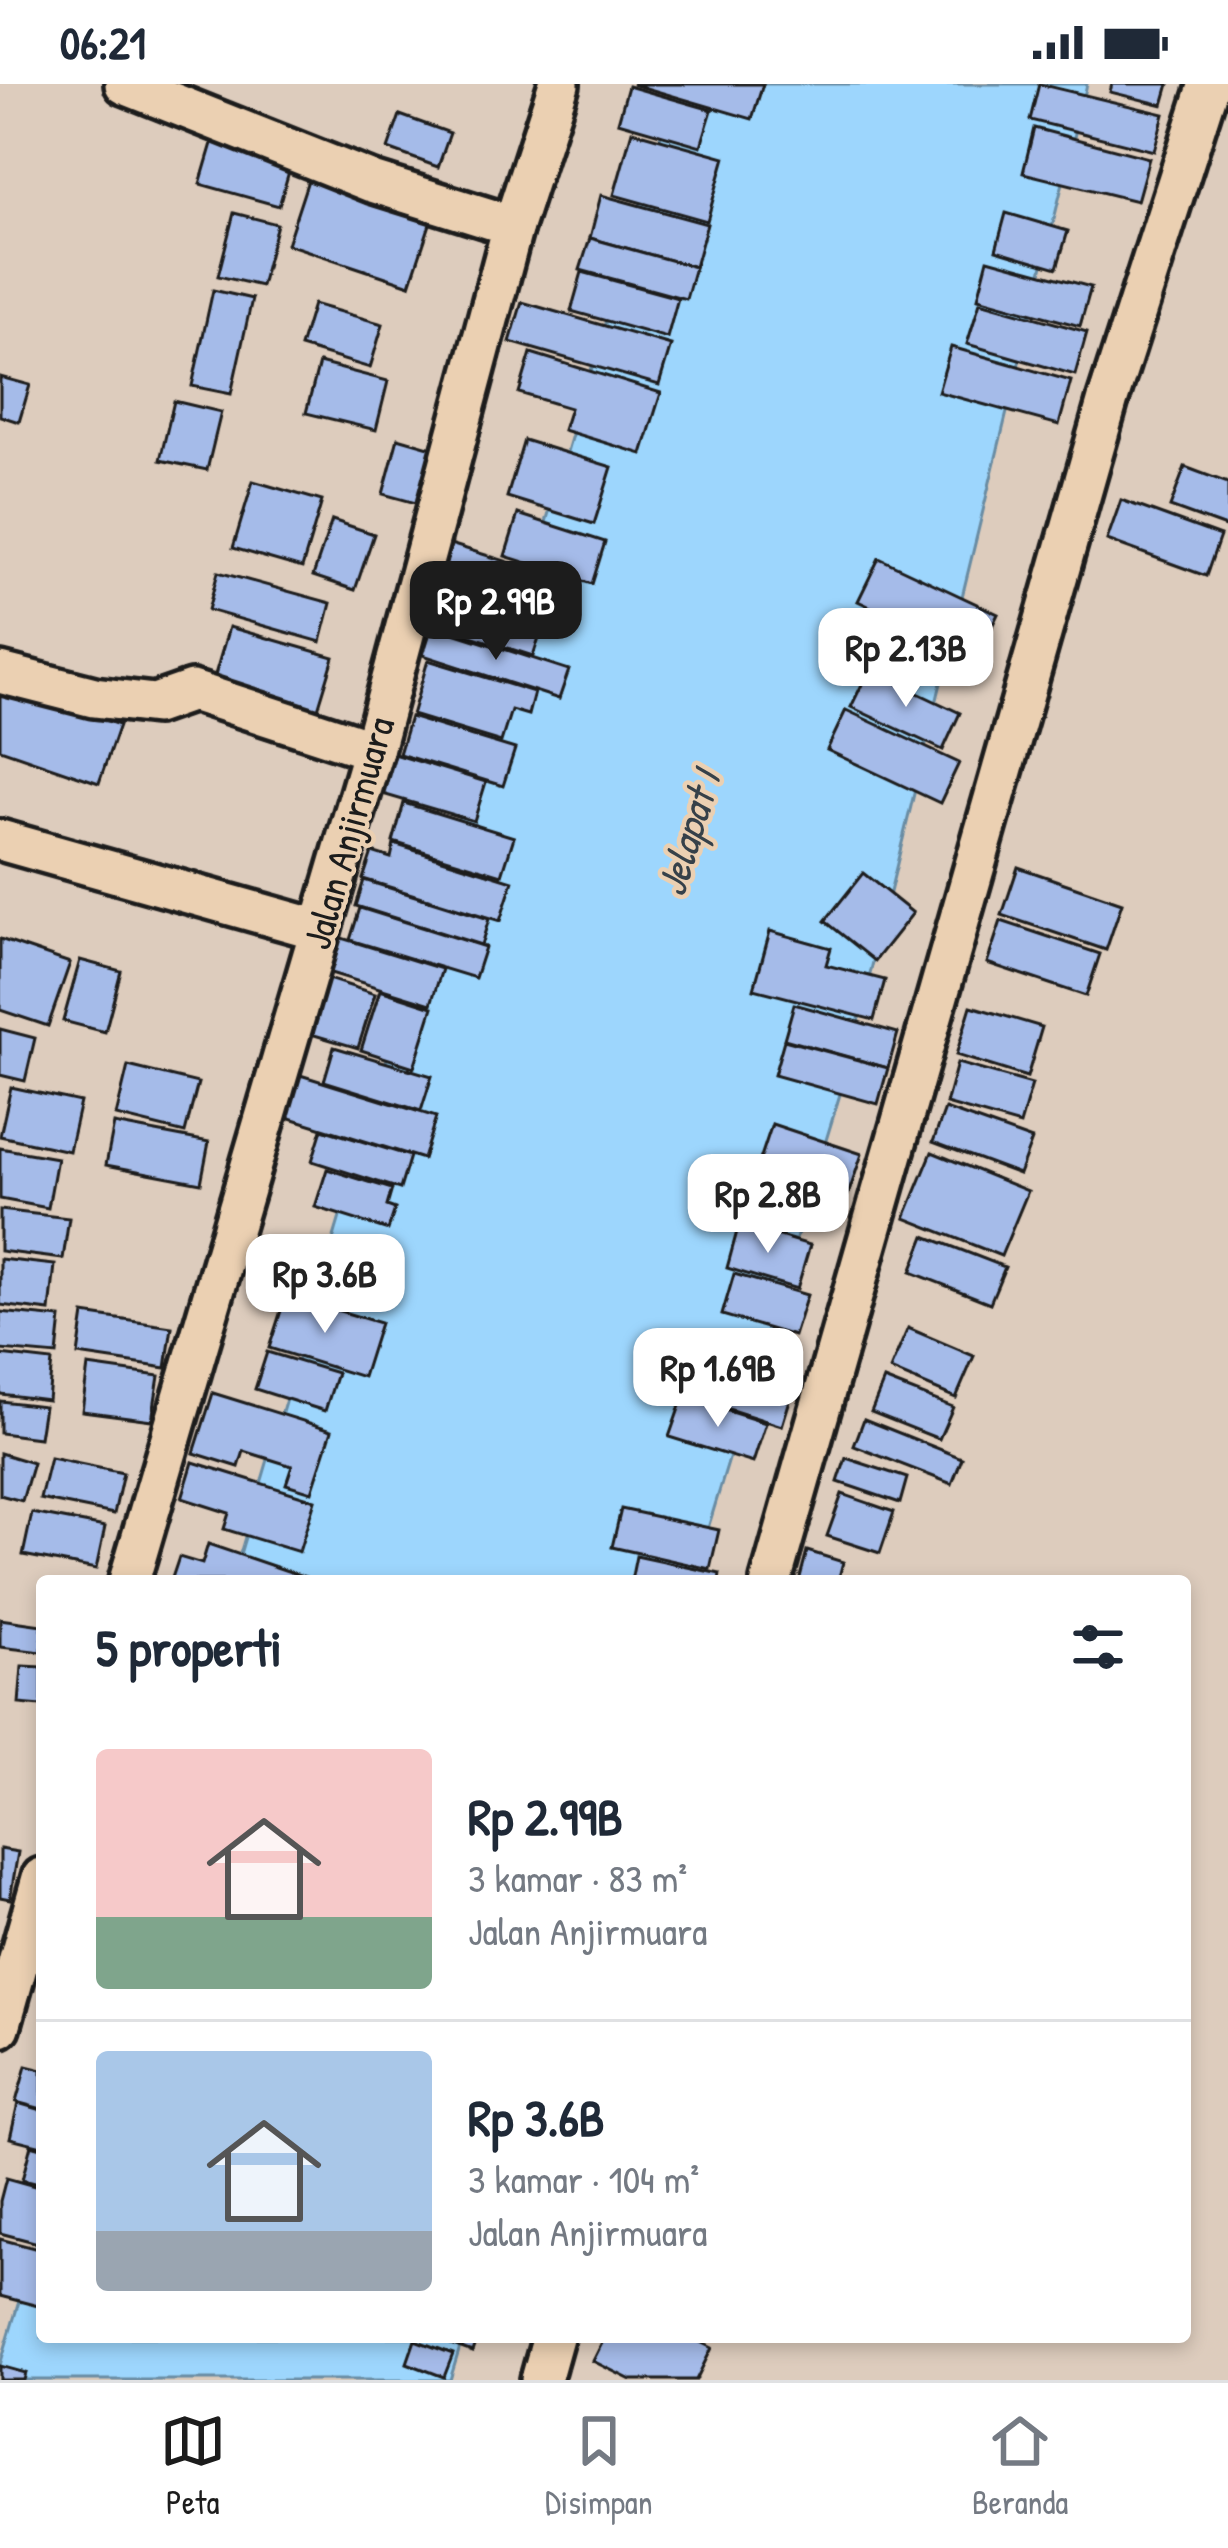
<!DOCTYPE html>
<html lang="id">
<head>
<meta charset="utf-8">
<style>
	body { margin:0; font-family:"Patrick Hand",sans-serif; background:#f2f2f3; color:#1f2937; height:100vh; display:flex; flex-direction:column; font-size:45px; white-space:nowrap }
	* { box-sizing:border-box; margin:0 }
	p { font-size:39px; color:#747a83 }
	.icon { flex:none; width:66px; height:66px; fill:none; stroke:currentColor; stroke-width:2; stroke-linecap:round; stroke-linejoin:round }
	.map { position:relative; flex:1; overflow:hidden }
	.drawer { position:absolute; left:36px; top:1491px; width:1155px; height:768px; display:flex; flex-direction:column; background:#fff; border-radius:12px; box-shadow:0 6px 18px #0003 }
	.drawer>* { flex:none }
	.price { position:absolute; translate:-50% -102px; padding:0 27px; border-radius:24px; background:#fff; color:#222; font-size:39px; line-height:78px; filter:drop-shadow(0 3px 6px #0008) }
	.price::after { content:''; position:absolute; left:50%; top:72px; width:36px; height:27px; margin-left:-18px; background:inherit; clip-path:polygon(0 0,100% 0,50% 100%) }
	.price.active { background:#1c1c1c; color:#fff }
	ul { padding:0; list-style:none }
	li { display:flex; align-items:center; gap:36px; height:300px; padding:0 60px }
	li+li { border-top:3px solid #e0e1e3 }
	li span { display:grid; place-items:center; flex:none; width:336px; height:240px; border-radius:12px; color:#555 }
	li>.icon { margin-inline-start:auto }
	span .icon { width:144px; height:144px; fill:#fffc; stroke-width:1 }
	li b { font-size:51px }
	h2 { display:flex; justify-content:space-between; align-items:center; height:144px; padding:0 60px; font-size:51px }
	.status { display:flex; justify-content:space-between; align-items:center; height:84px; padding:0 60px; background:#fff; direction:ltr }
	.status svg { height:33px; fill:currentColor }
	.tab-bar { display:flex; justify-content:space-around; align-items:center; height:168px; border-top:3px solid #e0e1e3; background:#fff; font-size:33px; color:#747a83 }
	.tab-bar a { display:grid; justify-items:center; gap:6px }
	.tab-bar .active { color:#1c1c1c }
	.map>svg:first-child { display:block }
	.water { fill:#9dd6fd; stroke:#698ca3; stroke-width:3 }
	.building { fill:#a5bbe9; stroke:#1c1c1c; stroke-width:3 }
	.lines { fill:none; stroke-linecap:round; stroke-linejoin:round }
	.minor-casing { stroke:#1c1c1c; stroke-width:48 }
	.minor { stroke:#ebd0b2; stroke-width:39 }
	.labels { text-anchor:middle; stroke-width:9; stroke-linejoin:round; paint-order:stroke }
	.street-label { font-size:39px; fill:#1c1c1c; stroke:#ebd0b2 }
	.water-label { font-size:42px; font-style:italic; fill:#364149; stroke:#ebd0b2 }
</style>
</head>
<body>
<div class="status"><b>06:21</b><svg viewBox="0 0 49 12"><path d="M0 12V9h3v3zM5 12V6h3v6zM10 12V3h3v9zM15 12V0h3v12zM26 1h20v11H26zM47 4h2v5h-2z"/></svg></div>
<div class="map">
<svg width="1228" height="2296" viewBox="0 0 1228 2296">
	<rect width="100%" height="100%" fill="#ddccbd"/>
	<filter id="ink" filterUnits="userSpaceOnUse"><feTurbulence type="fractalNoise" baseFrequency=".00833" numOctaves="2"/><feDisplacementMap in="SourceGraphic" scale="24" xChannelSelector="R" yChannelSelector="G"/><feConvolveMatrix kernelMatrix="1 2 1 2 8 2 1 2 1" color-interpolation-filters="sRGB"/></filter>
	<g filter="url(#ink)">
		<!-- water -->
		<g class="water">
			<path d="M676 0H1087L844 997 692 1497H232Z"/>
			<path d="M42 2140V2253H463L450 2296H0V2281Z"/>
		</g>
		<!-- building -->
		<g class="building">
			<path d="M632 0H763L752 35Z"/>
			<path d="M1039 0 1164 30 1154 67 1030 36Z"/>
			<path d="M1112 0H1169L1163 21 1110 8Z"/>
			<path d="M628 2 712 26 701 62 618 38Z"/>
			<path d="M400 31 450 49 438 83 388 65Z"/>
			<path d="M1034 44 1149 74 1137 117 1023 89Z"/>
			<path d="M632 47 725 73 707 137 614 111Z"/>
			<path d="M213 56 292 77 279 122 200 100Z"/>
			<path d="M308 96 431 137 410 201 287 160Z"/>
			<path d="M601 111 707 140 695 183 590 154Z"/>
			<path d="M234 129 277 140 261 202 218 192Z"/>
			<path d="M1006 129 1068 147 1057 184 996 166Z"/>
			<path d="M590 154 695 183 686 215 580 186Z"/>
			<path d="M988 175 1091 203 1080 242 978 214Z"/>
			<path d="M582 188 678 214 667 254 571 227Z"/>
			<path d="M213 206 252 215 231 310 192 302Z"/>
			<path d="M522 218 671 261 659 301 510 258Z"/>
			<path d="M980 218 1087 248 1075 291 967 260Z"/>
			<path d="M313 220 383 240 370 284 300 263Z"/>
			<path d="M951 263 1071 297 1059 341 938 308Z"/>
			<path d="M531 269 661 309 642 370 563 346 570 324 519 309Z"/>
			<path d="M319 279 388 297 376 346 306 329Z"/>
			<path d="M0 293 30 301 19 338 0 332Z"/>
			<path d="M174 317 221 328 207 386 160 376Z"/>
			<path d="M398 354 450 369 434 424 383 410Z"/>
			<path d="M524 356 612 383 594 440 507 413Z"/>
			<path d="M1185 383 1228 399V444L1170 423Z"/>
			<path d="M253 397 322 417 302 484 233 464Z"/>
			<path d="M1121 416 1220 452 1206 492 1107 456Z"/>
			<path d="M518 430 605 458 592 500 505 472Z"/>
			<path d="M332 436 374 450 355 506 313 492Z"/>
			<path d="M447 459 563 495 552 531 436 494Z"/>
			<path d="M879 474 998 530 977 573 858 517Z"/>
			<path d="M218 488 331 519 321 558 208 526Z"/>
			<path d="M458 508 545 535 533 572 446 544Z"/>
			<path d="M893 537 928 554 909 594 874 577Z"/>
			<path d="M432 542 569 586 559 615 423 571Z"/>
			<path d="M229 543 334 573 316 632 212 601Z"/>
			<path d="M428 576 534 608 528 631 511 626 501 658 412 631Z"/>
			<path d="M869 586 960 629 943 666 851 623Z"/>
			<path d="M0 600 119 641 99 699 0 665Z"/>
			<path d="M846 626 959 679 940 719 827 666Z"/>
			<path d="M410 633 515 665 503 702 399 670Z"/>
			<path d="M391 669 486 698 474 737 379 709Z"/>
			<path d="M404 719 514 753 502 791 393 758Z"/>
			<path d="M394 760 513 797 500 837 363 795 372 768 391 774Z"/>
			<path d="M1018 783 1122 819 1106 866 1002 831Z"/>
			<path d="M863 789 913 829 875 877 825 837Z"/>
			<path d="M364 796 489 835 481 861 356 822Z"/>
			<path d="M360 824 485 863 475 894 350 856Z"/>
			<path d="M1001 837 1100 870 1086 912 987 879Z"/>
			<path d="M770 847 831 864 826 881 885 896 874 936 754 905Z"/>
			<path d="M335 852 442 885 431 920 324 887Z"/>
			<path d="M0 855 70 879 48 942 0 926Z"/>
			<path d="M80 876 121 887 105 948 63 937Z"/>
			<path d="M322 893 375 910 358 964 304 948Z"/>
			<path d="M380 906 433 923 414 983 361 966Z"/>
			<path d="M794 920 898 949 888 984 784 955Z"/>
			<path d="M971 922 1042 943 1027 993 956 971Z"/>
			<path d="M0 945 35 954 25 997 0 991Z"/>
			<path d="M784 956 888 984 878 1020 774 991Z"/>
			<path d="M334 963 432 992 421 1027 324 997Z"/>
			<path d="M957 979 1032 1000 1020 1041 946 1020Z"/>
			<path d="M128 982 198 999 185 1049 116 1032Z"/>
			<path d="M297 990 436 1033 423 1075 284 1032Z"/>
			<path d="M11 1003 80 1018 69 1067 0 1052Z"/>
			<path d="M945 1025 1032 1056 1019 1090 933 1058Z"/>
			<path d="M114 1040 209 1058 201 1099 106 1081Z"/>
			<path d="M772 1040 862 1070 848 1111 758 1082Z"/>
			<path d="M322 1045 410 1072 400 1105 312 1077Z"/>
			<path d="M0 1064 57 1074 48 1124 0 1115Z"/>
			<path d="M932 1068 1028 1107 1001 1172 905 1134Z"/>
			<path d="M327 1085 392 1105 387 1122 395 1125 388 1146 315 1123Z"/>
			<path d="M0 1126 69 1134 63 1175 0 1167Z"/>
			<path d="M739 1140 810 1161 797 1205 727 1184Z"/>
			<path d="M925 1152 1005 1183 990 1219 911 1188Z"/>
			<path d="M299 1172 353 1188 342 1224 288 1209Z"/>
			<path d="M0 1175 55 1181 50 1227 0 1221Z"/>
			<path d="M734 1190 807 1211 794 1252 722 1231Z"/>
			<path d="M286 1211 380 1239 363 1293 269 1264Z"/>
			<path d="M0 1228 61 1234 57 1271 0 1266Z"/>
			<path d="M84 1230 172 1243 166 1284 78 1271Z"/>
			<path d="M908 1244 974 1272 956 1314 890 1286Z"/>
			<path d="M267 1268 337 1289 325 1327 255 1305Z"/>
			<path d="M0 1271 52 1277 48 1316 0 1310Z"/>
			<path d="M703 1274 794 1303 782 1342 690 1313Z"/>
			<path d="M88 1282 159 1292 152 1336 82 1327Z"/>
			<path d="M884 1296 953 1323 939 1355 871 1328Z"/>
			<path d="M213 1309 332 1346 312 1408 286 1400 292 1382 244 1367 239 1383 194 1369Z"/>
			<path d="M683 1313 766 1339 753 1379 669 1353Z"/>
			<path d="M0 1317 44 1322 39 1354 0 1349Z"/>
			<path d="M864 1335 962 1374 952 1400 854 1362Z"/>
			<path d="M0 1369 33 1379 22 1417 0 1411Z"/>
			<path d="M50 1374 123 1389 114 1430 40 1415Z"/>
			<path d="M846 1374 907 1394 900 1419 838 1398Z"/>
			<path d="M193 1378 315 1416 299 1468 224 1445 229 1429 182 1414Z"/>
			<path d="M842 1410 894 1428 880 1469 827 1452Z"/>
			<path d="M621 1425 719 1446 710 1485 612 1463Z"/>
			<path d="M32 1429 105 1443 96 1485 23 1471Z"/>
			<path d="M208 1460 314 1496 313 1497H171L179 1473 202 1480Z"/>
			<path d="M807 1467 843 1478 838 1497H799Z"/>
			<path d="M636 1472 720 1490 719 1497H631Z"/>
			<path d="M0 1535 42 1541V1568L0 1563Z"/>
			<path d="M22 1582 42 1583V1622L19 1620Z"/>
			<path d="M0 1765 18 1768 10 1815 0 1813Z"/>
			<path d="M26 1982 42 1986V2025L16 2018Z"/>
			<path d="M18 2019 42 2026V2062L10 2054Z"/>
			<path d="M31 2061 42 2064V2101L22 2096Z"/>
			<path d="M6 2094 42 2104V2160L0 2149V2117Z"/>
			<path d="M0 2155 42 2166V2223L0 2212Z"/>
			<path d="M432 2253H477L472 2268Z"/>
			<path d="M605 2253H690L712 2264 696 2296H631L593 2277Z"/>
			<path d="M415 2256 453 2270 444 2293 407 2279Z"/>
			<path d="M0 2282 26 2289 24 2296H0Z"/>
		</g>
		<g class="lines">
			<!-- minor casing -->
			<g class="minor-casing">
				<g id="minor">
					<path d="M125 0 372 98 513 142"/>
					<path d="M0 589 94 613 155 620 192 607 373 666"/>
					<path d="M0 756 320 846"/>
					<path d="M129 1497 373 666 513 142 559 0"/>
					<path d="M771 1497 1108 315 1209 0"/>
					<path d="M0 1943 42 1794"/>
					<path d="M541 2296 553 2253"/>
				</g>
			</g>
			<!-- minor -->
			<use href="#minor" class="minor"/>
		</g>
	</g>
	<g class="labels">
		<!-- street labels -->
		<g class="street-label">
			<text transform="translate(348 749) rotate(-74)" y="14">Jalan Anjirmuara</text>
		</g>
		<!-- water labels -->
		<g class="water-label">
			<text transform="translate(688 749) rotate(-73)" y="15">Jelapat I</text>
		</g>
	</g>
</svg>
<b class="price active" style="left:496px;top:579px">Rp 2.99B</b>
<b class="price" style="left:906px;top:626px">Rp 2.13B</b>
<b class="price" style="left:768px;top:1172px">Rp 2.8B</b>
<b class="price" style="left:325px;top:1252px">Rp 3.6B</b>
<b class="price" style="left:718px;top:1346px">Rp 1.69B</b>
<section class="drawer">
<h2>5 properti<svg class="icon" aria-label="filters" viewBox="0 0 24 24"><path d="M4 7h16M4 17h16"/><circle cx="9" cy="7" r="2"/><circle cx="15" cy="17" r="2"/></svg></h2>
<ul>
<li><span style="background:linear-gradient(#f6c9c9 70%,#7fa58c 0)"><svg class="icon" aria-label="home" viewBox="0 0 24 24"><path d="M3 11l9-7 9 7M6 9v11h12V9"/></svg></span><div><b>Rp 2.99B</b><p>3 kamar · 83 m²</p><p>Jalan Anjirmuara</p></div></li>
<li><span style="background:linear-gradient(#a9c7e8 75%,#9aa5b1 0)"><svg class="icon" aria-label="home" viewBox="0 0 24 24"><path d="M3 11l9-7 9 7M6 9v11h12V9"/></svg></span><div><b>Rp 3.6B</b><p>3 kamar · 104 m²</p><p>Jalan Anjirmuara</p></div></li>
</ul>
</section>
</div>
<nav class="tab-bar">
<a class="active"><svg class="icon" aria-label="map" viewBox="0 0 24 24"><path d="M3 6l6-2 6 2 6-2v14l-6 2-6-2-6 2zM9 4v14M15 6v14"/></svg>Peta</a>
<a><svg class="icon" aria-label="saved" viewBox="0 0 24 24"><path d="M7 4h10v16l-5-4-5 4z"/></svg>Disimpan</a>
<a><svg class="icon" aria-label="home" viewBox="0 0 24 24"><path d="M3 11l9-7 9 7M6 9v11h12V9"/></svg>Beranda</a>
</nav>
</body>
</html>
